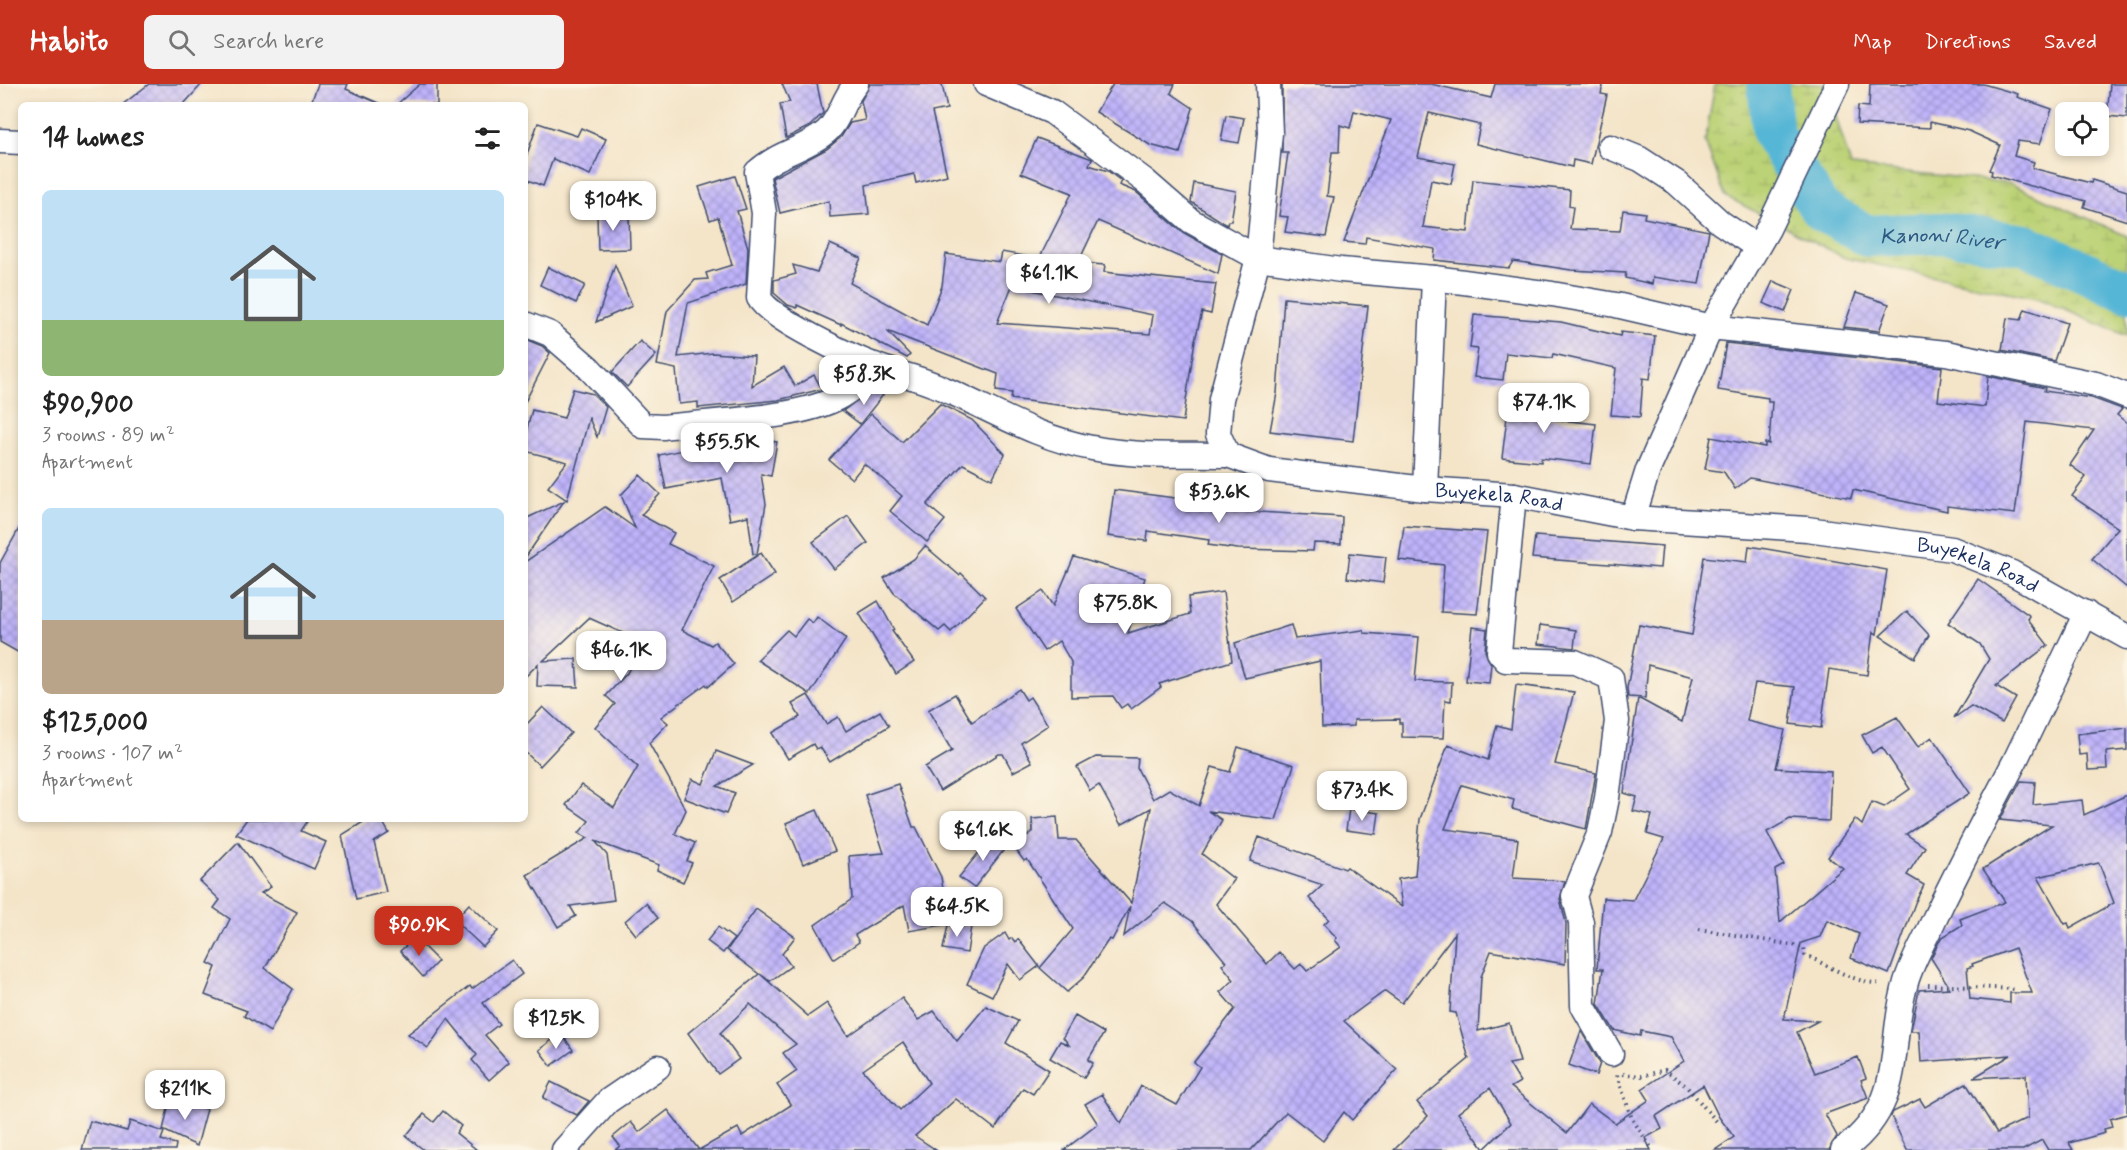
<!DOCTYPE html>
<html lang="en">
<head>
<meta charset="utf-8">
<style>
	body { margin:0; font-family:Mynerve,sans-serif; background:#f2f2f2; color:#222; height:100vh; display:flex; flex-direction:column; font-size:22px; white-space:nowrap }
	* { box-sizing:border-box; margin:0 }
	p { font-size:20px; color:#767676 }
	.icon { flex:none; width:33px; height:33px; fill:none; stroke:currentColor; stroke-width:2; stroke-linecap:round; stroke-linejoin:round }
	.map { position:relative; flex:1; overflow:hidden }
	.panel { position:absolute; left:18px; top:18px; width:510px; height:720px; display:flex; flex-direction:column; background:#fff; border-radius:9px; box-shadow:0 3px 9px #0003 }
	.panel>* { flex:none }
	.tools { position:absolute; left:2055px; top:18px; display:grid; gap:12px }
	.tools a { display:grid; place-items:center; width:54px; height:54px; border-radius:9px; background:#fff; box-shadow:0 3px 9px #0003; font-size:30px }
	.price { position:absolute; translate:-50% -51px; padding:0 14px; border-radius:12px; background:#fff; color:#222; font-size:20px; line-height:39px; filter:drop-shadow(0 2px 3px #0008) }
	.price::after { content:''; position:absolute; left:50%; top:36px; width:18px; height:14px; margin-left:-9px; background:inherit; clip-path:polygon(0 0,100% 0,50% 100%) }
	.price.active { background:#c8321e; color:#fff }
	ul { padding:0; list-style:none }
	li { display:grid; align-content:center; gap:12px; height:318px; padding:0 24px }
	li span { display:grid; place-items:center; height:186px; border-radius:9px; color:#555 }
	li>.icon { margin-inline-start:auto }
	span .icon { width:108px; height:108px; fill:#fffc; stroke-width:1 }
	li b { font-size:26px }
	h2 { display:flex; justify-content:space-between; align-items:center; height:72px; padding:0 24px; font-size:26px }
	header { display:flex; align-items:center; gap:36px; box-sizing:border-box; height:84px; padding:0 30px; background:#c8321e; color:#fff }
	header strong { font-size:28px }
	nav { display:flex; gap:33px; margin-inline-start:auto; font-size:21px }
	.search { width:420px; height:54px; background:#f2f2f2; display:flex; align-items:center; gap:15px; box-sizing:border-box; padding:0 21px; border-radius:9px; color:#767676; font-size:22px }
	.map>svg:first-child { display:block }
	.wetland { fill:url(#wetland-marsh); stroke:#6c806a; stroke-width:1.5 }
	.lines { fill:none; stroke-linecap:round; stroke-linejoin:round }
	.river { stroke:#57b6d6; stroke-width:42 }
	.building { fill:url(#building-cross-hatch); fill-rule:evenodd }
	.street-casing { stroke:#3c4a6e; stroke-width:27 }
	.path { stroke:#3c4a6e; stroke-width:4; stroke-dasharray:1.5 4.5; stroke-linecap:butt }
	.street { stroke:#fff; stroke-width:24 }
	.labels { text-anchor:middle; stroke-width:6; stroke-linejoin:round; paint-order:stroke }
	.street-label { font-size:21px; fill:#1b2f5e; stroke:#fcf5e5 }
	.water-label { font-size:22px; font-style:italic; fill:#2d5882; stroke:#fcf5e5 }
</style>
</head>
<body>
<header>
<strong>Habito</strong>
<div class="search"><svg class="icon" aria-label="search" viewBox="0 0 24 24"><circle cx="10" cy="10" r="6"/><path d="M15 15l6 6"/></svg>Search here</div>
<nav><a>Map</a><a>Directions</a><a>Saved</a></nav>
</header>
<div class="map">
<svg width="2127" height="1066" viewBox="0 0 2127 1066">
	<defs>
		<pattern id="wetland-marsh" width="20" height="14" patternUnits="userSpaceOnUse" patternTransform="scale(1.5)"><rect width="20" height="14" fill="#bcd276"/><path d="M1 5h8M5 5V1M11 12h8M15 12V8" fill="none" stroke="#a1b568"/></pattern>
		<pattern id="building-cross-hatch" width="8" height="8" patternUnits="userSpaceOnUse" patternTransform="scale(1.5)"><rect width="8" height="8" fill="#bfb3fa"/><path d="M0 0l8 8M0 8l8-8" fill="none" stroke="#9a92ce"/></pattern>
	</defs>
	<rect width="100%" height="100%" fill="#fcf5e5"/>
	<filter id="ink" filterUnits="userSpaceOnUse"><feTurbulence type="fractalNoise" baseFrequency=".0167" numOctaves="2"/><feDisplacementMap in="SourceGraphic" scale="12" xChannelSelector="R" yChannelSelector="G"/><feConvolveMatrix kernelMatrix="1 2 1 2 8 2 1 2 1" color-interpolation-filters="sRGB"/></filter>
	<filter id="wash" filterUnits="userSpaceOnUse"><feTurbulence type="fractalNoise" baseFrequency=".008" numOctaves="4" result="noise"/><feDisplacementMap in="SourceGraphic" scale="24" xChannelSelector="R" yChannelSelector="G"/><feGaussianBlur stdDeviation="1.35" result="paint"/><feColorMatrix in="noise" values="0 0 0 0 0 0 0 0 0 0 0 0 0 0 0 0 0 1.4 0 .05"/><feComposite in="paint" operator="in"/></filter>
	<g filter="url(#wash)">
		<rect width="100%" height="100%" fill="#f4e5c9"/>
		<!-- wetland -->
		<path class="wetland" d="M1715 0H1826L1851 82 2009 99 2127 152V252L2037 214 1845 174 1725 112 1705 58Z"/>
		<g class="lines">
			<!-- river -->
			<path class="river" id="s1" d="M1768 0 1773 50 1821 126 1867 152 1941 149 2026 161 2127 207"/>
		</g>
		<g id="blocks">
			<!-- building -->
			<g class="building">
				<path d="M149 0H202L183 21H122Z"/>
				<path d="M318 0H348L346 5 383 21H326L312 16Z"/>
				<path d="M420 0H437V21H396Z"/>
				<path d="M782 0H817L823 29 810 42 786 54 780 20 790 18Z"/>
				<path d="M870 0H942L947 25 932 28 947 91 916 99 914 90 866 101 869 130 830 133 829 117 780 129 772 94 827 65 841 53 850 39 865 36 861 17Z"/>
				<path d="M1113 0H1175L1171 9 1193 24 1180 69 1150 61 1096 28Z"/>
				<path d="M1282 0H1431L1491 14 1495 0H1603L1601 10 1607 11 1591 80 1573 76 1572 83 1476 60 1480 41 1429 29 1418 73 1455 80 1451 100 1431 96 1423 143 1468 148 1473 96 1570 106 1569 122 1573 123 1570 145 1620 147 1623 126 1645 129 1644 134 1709 147 1699 200 1653 193 1652 200 1625 194 1626 189 1571 186 1513 177 1509 184 1434 176 1435 165 1366 153 1365 160 1344 158 1391 36 1354 27 1350 44 1340 41 1339 68H1332L1327 112 1334 113 1326 153 1285 148 1288 133 1279 132 1288 69H1282Z"/>
				<path d="M1870 0H1983L2018 10 2017 13 2052 25 2040 60 2018 57 2014 72 2034 78 2032 84 2091 99 2092 96 2127 107V137L2084 123 2086 117 1991 91 1992 87 1989 86 2000 61 1969 47 1930 38V44L1857 40 1858 22 1869 23Z"/>
				<path d="M2110 0H2127V34L2107 32Z"/>
				<path d="M1226 31 1244 34 1239 59 1221 56Z"/>
				<path d="M538 39 577 52 581 44 606 55 590 91 553 75 543 102 525 95V76Z"/>
				<path d="M1037 54 1092 75 1089 81 1108 87 1121 97 1119 101 1136 108 1182 148 1222 170 1218 190 1098 137 1078 179 1105 181 1104 188 1216 200 1211 230 1202 228 1195 256 1183 337 1011 315 1012 309 996 307 998 290 887 247 910 271 907 274 841 239V241L797 221V224L788 221 774 209V196L796 190 793 181 817 188 830 160 861 174 850 199 927 241 942 202 946 170 1000 178 1002 168 1039 175 1072 109 1021 89ZM1012 202 1153 231 1150 250 997 239Z"/>
				<path d="M735 92 746 125 737 127 748 164 746 200 688 219 678 273 713 269 754 272 752 302 784 283 795 302 814 291 822 305 778 316 698 324V318L679 320 676 285 657 281 667 227 695 196 708 195 706 189 732 181 718 133 710 136 699 103Z"/>
				<path d="M1194 99 1236 107 1231 137H1228L1227 141 1191 118Z"/>
				<path d="M597 131H629L630 165 598 166Z"/>
				<path d="M615 181 632 222 596 238Z"/>
				<path d="M548 183 585 201 576 219 540 201Z"/>
				<path d="M1773 197 1794 206 1785 228 1763 219Z"/>
				<path d="M1856 209 1889 220 1879 247 1844 243Z"/>
				<path d="M1284 214 1368 222 1353 357 1270 347 1277 309Z"/>
				<path d="M2025 225 2067 239 2054 277 2002 266 2007 234 2021 236Z"/>
				<path d="M1474 231 1561 238 1620 252 1621 248 1655 252 1650 295 1643 294 1640 333 1611 331 1616 284 1553 270 1552 274 1506 269 1503 296 1474 293 1478 265 1470 264Z"/>
				<path d="M525 255 542 262 550 269 525 318Z"/>
				<path d="M640 257 656 271 627 303 612 288Z"/>
				<path d="M1726 259 1942 283 1938 317 1985 323 1988 292 2045 304 2044 307 2092 314 2122 325 2117 331 2127 339V504L2092 475 2118 444 2072 412 2086 393 2070 381 2094 346 2027 338 2015 430 1947 422V427L1853 406 1851 414 1750 394 1735 405 1724 388 1705 385 1711 353 1765 363V359L1769 360 1772 318H1768V314L1718 306Z"/>
				<path d="M873 304 883 311 860 340 843 327Z"/>
				<path d="M573 305 593 310 606 323 597 353 589 334 567 416 548 403 567 378 525 367V352L532 326 564 334Z"/>
				<path d="M1510 308 1546 313 1544 334 1596 340 1591 380 1541 374V378L1502 374Z"/>
				<path d="M940 320 972 336 1005 370 992 395 963 380 927 421 945 436 927 458 890 427 902 412 872 386 864 380 852 395 829 376 871 330 902 358Z"/>
				<path d="M731 351 777 358 771 392 761 390 766 420 757 470H753L748 432 730 436 722 394 666 405 659 371 702 362 700 354Z"/>
				<path d="M640 391 660 410 641 431 674 449 668 460 714 482 682 546 711 561 715 558 734 580 708 603 706 600 661 633 668 639 649 659 686 726 675 750 695 759 687 777 692 779 683 798 657 786 659 781 595 757 607 771 614 816 570 822 576 832 558 843 527 791 588 754 579 749 589 737 566 721 581 701 614 724 638 683 595 643 615 620 606 612 627 589 643 558 589 534 543 577 576 575 578 603 537 602 538 580 525 593V478L605 423 635 444 621 411Z"/>
				<path d="M1114 406 1243 423 1242 427 1342 433 1341 460 1314 459 1313 467 1238 465 1208 461 1209 456 1148 447 1147 457 1108 452Z"/>
				<path d="M564 417 525 474V435Z"/>
				<path d="M848 432 868 459 834 485 813 458Z"/>
				<path d="M21 441V570L0 558V479Z"/>
				<path d="M1404 442 1487 448 1477 530 1441 528 1444 481 1399 476Z"/>
				<path d="M1535 452 1662 462 1660 484 1532 474Z"/>
				<path d="M925 462 959 491 961 489 985 513 951 548 945 542 939 547 894 509 884 494 914 475Z"/>
				<path d="M1749 462 1887 486 1877 550 1873 548 1867 591 1829 585 1821 644 1790 640 1795 603 1755 599 1747 637 1785 646 1776 684 1831 687 1829 737 1790 735 1767 748 1784 781 1775 786 1780 838 1843 784 1828 773 1855 735 1862 741 1872 718 1884 723 1910 705 1882 663 1872 669 1862 651 1897 633 1918 663 1932 653 1970 709 1906 750 1925 763 1907 791 1924 801 1915 819 1889 890 1851 874 1859 850 1827 836 1820 853 1801 859 1784 935 1818 937 1797 948 1815 989 1858 973 1866 994 1861 996 1868 1014 1825 1030 1837 1052 1829 1066H1715L1734 1053 1719 1033 1703 1001 1656 1032 1662 1045 1645 1054 1651 1066H1394L1428 1032 1417 1018 1469 975 1456 929 1450 928 1455 849 1402 919 1385 907 1344 937 1397 986 1352 1036 1344 1028 1323 1057 1286 1028 1251 1066H1064L1098 1040 1085 1020 1102 1010 1121 1040 1141 1002 1177 1021 1200 983 1194 978 1235 925 1220 908 1234 896 1222 881 1226 878 1192 837 1165 819 1124 852 1130 822 1112 856 1109 855 1083 894 1067 908 1040 884 1073 845 1027 775 1024 777 1013 762 1033 748 1032 735 1057 733 1059 756H1076L1131 819 1151 724 1121 741 1099 701 1090 707 1077 683 1096 673 1138 674 1137 684 1153 715 1169 705 1199 722 1212 683 1230 688 1238 663 1294 681 1276 736 1208 727 1222 736 1202 770 1234 795 1216 820 1267 880 1279 868 1295 885 1301 880 1307 887 1341 863 1335 856 1337 854 1324 840 1329 835 1309 814 1323 801 1250 777 1259 753 1345 785 1347 783 1402 823 1398 795 1415 792 1420 735 1448 661 1488 676 1497 641 1511 645 1516 601 1574 608 1555 680 1596 689 1586 745 1512 725 1514 716 1462 701 1445 745 1518 755 1513 794 1565 797 1560 815 1566 839 1565 880 1491 867 1481 893 1478 947 1509 939 1520 978 1509 980 1520 998 1511 1003 1567 1049 1589 1020 1615 1039 1649 1016 1642 1005 1684 977 1671 953 1641 947 1640 952 1614 946 1598 920 1603 885H1597L1603 814 1633 816 1664 755 1647 750 1652 731 1633 727 1637 713 1624 709 1638 614 1682 638 1693 593 1648 581 1645 614 1628 613 1627 604 1639 541 1692 551 1704 473 1747 478ZM1490 1004 1511 1039 1484 1065 1458 1029Z"/>
				<path d="M761 469 775 490 733 518 720 496Z"/>
				<path d="M1350 469 1386 473 1383 499 1347 494Z"/>
				<path d="M1074 473 1145 494 1128 549 1190 530 1188 513 1223 508 1232 577 1159 600 1161 603 1131 625 1127 620 1121 624 1113 612 1071 613V578L1059 557 1044 567 1016 525 1043 507 1053 522Z"/>
				<path d="M1978 495 2030 532 2028 535 2048 561 1996 602 2016 614 2002 639 1971 622 1954 634 1989 575 1980 560 1948 539Z"/>
				<path d="M878 517 894 546 892 547 914 578 896 590 859 529Z"/>
				<path d="M1907 527 1929 551 1915 574 1880 552Z"/>
				<path d="M817 533 846 555 810 610 757 576 787 546 794 552 807 535 813 539Z"/>
				<path d="M1291 541 1295 555 1363 546 1364 549 1419 553 1415 597 1452 598 1451 617 1445 616 1443 654 1402 653V639H1399V635L1354 636V642L1322 643 1320 577 1245 594 1235 559Z"/>
				<path d="M1540 541 1576 546 1574 564 1538 560Z"/>
				<path d="M1472 543 1487 545 1485 567 1491 580 1489 599 1466 597Z"/>
				<path d="M1019 605 1026 616 1030 613 1048 641 1021 659 1032 678 1013 688 1003 670H999L940 707 925 683 952 667 928 626 955 610 972 638Z"/>
				<path d="M808 611 826 640 838 633 846 647 880 627 889 642 830 678 820 663 816 665 813 660 788 675 772 649 800 633 792 620Z"/>
				<path d="M543 623 571 649 540 682 525 668V642Z"/>
				<path d="M2127 644V666L2106 668 2107 685 2088 686 2087 670 2079 671 2077 650Z"/>
				<path d="M716 667 753 681 717 702 735 709 726 730 684 714 692 695 703 700Z"/>
				<path d="M2021 697 2035 698 2033 721 2082 716 2084 731 2127 711V1030L2110 1035 2112 1043 2104 1045 2105 1049 2069 1059 2073 1066H2048L2042 1056 2023 1066H1907L1891 1032 1893 1028 1920 1015 1925 1023 1966 999 1997 1049 2028 1034 2026 991 1973 994 2011 971 1921 978 1919 947H1911L1919 906 1950 904 1931 874 1941 854 1962 841 1960 835 2005 818 1983 785 2052 741 2000 736ZM2099 779 2114 819 2070 844 2068 839 2065 840 2038 793ZM2015 864 2032 909H2010V919L1970 915 1967 884 1973 882 1972 880Z"/>
				<path d="M898 700 913 743H916L941 793 949 840 909 847 904 821 855 851 859 858 834 875 815 841 852 815 849 772 884 769 865 711Z"/>
				<path d="M1349 725 1379 729 1376 750 1346 746Z"/>
				<path d="M817 726 835 767 803 780 786 739Z"/>
				<path d="M247 735H309L301 747 326 758 314 785 236 750Z"/>
				<path d="M368 735H381L389 749 374 758 386 808 356 815 342 751Z"/>
				<path d="M993 751 1007 762 974 804 959 793Z"/>
				<path d="M238 758 271 803 261 809 297 828 265 884 293 905 270 948 244 932 247 927 205 911 216 883 208 879 230 835 214 824 220 816 200 797Z"/>
				<path d="M646 819 658 834 636 851 625 837Z"/>
				<path d="M469 820 498 847 483 863 454 836Z"/>
				<path d="M756 825 795 853 782 870 791 882 770 897 760 890 808 932 827 919 848 952 902 914 918 936 934 927 957 957 986 922 1018 937 1006 959 1049 986 1033 1010 1023 1004 995 1045 956 1015 915 1052 936 1066H615L620 1062 613 1053 631 1038 639 1048 668 1026 699 1066 738 1044 742 1052 791 1021 777 1001 797 987 783 969 796 960 750 920 720 949 739 975 718 990 688 949 759 890 727 866ZM903 958 929 999 900 1026 863 986Z"/>
				<path d="M948 841 971 842 967 869 943 865Z"/>
				<path d="M718 843 734 855 723 869 707 857Z"/>
				<path d="M1005 849 1009 856 1012 854 1015 858 1018 855 1039 882 1020 896 1008 880 992 912 967 900 984 864Z"/>
				<path d="M415 854 438 877 423 893 400 867Z"/>
				<path d="M512 876 522 890 483 919 499 940 485 951 509 978 489 996 472 976 477 971 448 935 428 964 408 950 470 902 472 905Z"/>
				<path d="M1075 932 1104 949 1088 976 1093 979 1084 994 1050 974 1060 957 1069 961 1063 953Z"/>
				<path d="M1581 947 1600 979 1596 991 1569 981Z"/>
				<path d="M561 949 573 966 551 982 539 966Z"/>
				<path d="M551 998 589 1017 577 1031 543 1014Z"/>
				<path d="M170 1016 207 1025 197 1062 163 1046Z"/>
				<path d="M443 1027 461 1042 456 1049 477 1066H424L406 1052 424 1030 434 1038Z"/>
				<path d="M90 1037 127 1047 130 1037 164 1048 161 1056 176 1060 175 1066H82Z"/>
			</g>
		</g>
	</g>
	<g filter="url(#ink)">
		<use href="#blocks" fill-opacity="0" stroke="#3c4a6e" stroke-width="1.5"/>
		<g class="lines">
			<!-- street casing -->
			<g class="street-casing">
				<g id="street">
					<path d="M856 0C843 14 840 36 826 48 806 65 779 68 757 88L764 129 759 214C770 235 852 273 876 282 896 289 917 293 937 302 990 324 1035 354 1092 364 1137 373 1183 370 1228 371"/>
					<path d="M986 0 1052 28 1145 97 1191 137 1258 174 1341 186 1434 194 1552 210 1616 221 1711 243 1946 269 2096 300 2127 312"/>
					<path id="s2" d="M1268 0 1270 49 1258 174 1221 315 1218 350 1228 371 1269 386 1425 405 1514 411 1633 434 1807 445 1952 465 2012 489 2127 553"/>
					<path d="M0 57 21 58"/>
					<path d="M1610 63 1640 75 1677 99 1721 139 1757 163"/>
					<path d="M525 240 550 250 589 284 643 342 663 343C711 337 802 335 841 312 855 304 864 293 875 281"/>
					<path d="M1425 405 1434 194"/>
					<path d="M1514 411 1499 568 1506 576 1575 578 1611 594 1617 637 1607 714 1600 748 1574 812 1581 838 1583 922 1611 970"/>
					<path d="M1633 434 1648 386 1711 243 1768 145 1837 0"/>
					<path d="M564 1066 608 1017 658 983"/>
					<path d="M1843 1066C1908 1017 1886 966 1906 898 1912 878 1923 859 1932 840 1958 784 1987 731 2015 677 2039 628 2062 578 2086 529"/>
				</g>
			</g>
			<!-- path -->
			<g class="path">
				<path d="M1699 845 1804 863 1805 871C1828 881 1857 901 1882 899"/>
				<path d="M1928 901 2014 905"/>
				<path d="M1623 990 1642 992 1665 986 1686 1002 1718 1039"/>
				<path d="M1617 991 1632 1035 1653 1066"/>
			</g>
			<!-- street -->
			<use href="#street" class="street"/>
		</g>
	</g>
	<g class="labels">
		<!-- street labels -->
		<g class="street-label">
			<text dy="7" stroke="none"><textPath href="#s2" startOffset="654">Buyekela Road</textPath></text>
			<text dy="7" stroke="none"><textPath href="#s2" startOffset="1140">Buyekela Road</textPath></text>
		</g>
		<!-- water labels -->
		<g class="water-label">
			<text dy="8" stroke="none"><textPath href="#s1" startOffset="268">Kanoni River</textPath></text>
		</g>
	</g>
</svg>
<div class="tools">
<a><svg class="icon" aria-label="locate" viewBox="0 0 24 24"><circle cx="12" cy="12" r="6"/><path d="M12 2v4M12 18v4M2 12h4M18 12h4"/></svg></a>
</div>
<b class="price" style="left:613px;top:148px">$104K</b>
<b class="price" style="left:1049px;top:221px">$61.1K</b>
<b class="price" style="left:864px;top:322px">$58.3K</b>
<b class="price" style="left:1544px;top:350px">$74.1K</b>
<b class="price" style="left:727px;top:390px">$55.5K</b>
<b class="price" style="left:1219px;top:440px">$53.6K</b>
<b class="price" style="left:1125px;top:551px">$75.8K</b>
<b class="price" style="left:621px;top:598px">$46.1K</b>
<b class="price" style="left:1362px;top:738px">$73.4K</b>
<b class="price" style="left:983px;top:778px">$61.6K</b>
<b class="price" style="left:957px;top:854px">$64.5K</b>
<b class="price active" style="left:419px;top:873px">$90.9K</b>
<b class="price" style="left:556px;top:966px">$125K</b>
<b class="price" style="left:185px;top:1037px">$211K</b>
<section class="panel">
<h2>14 homes<svg class="icon" aria-label="filters" viewBox="0 0 24 24"><path d="M4 7h16M4 17h16"/><circle cx="9" cy="7" r="2"/><circle cx="15" cy="17" r="2"/></svg></h2>
<ul>
<li><span style="background:linear-gradient(#bfe0f5 70%,#8fb573 0)"><svg class="icon" aria-label="home" viewBox="0 0 24 24"><path d="M3 11l9-7 9 7M6 9v11h12V9"/></svg></span><div><b>$90,900</b><p>3 rooms · 89 m²</p><p>Apartment</p></div></li>
<li><span style="background:linear-gradient(#bfe0f5 60%,#b9a48a 0)"><svg class="icon" aria-label="home" viewBox="0 0 24 24"><path d="M3 11l9-7 9 7M6 9v11h12V9"/></svg></span><div><b>$125,000</b><p>3 rooms · 107 m²</p><p>Apartment</p></div></li>
</ul>
</section>
</div>
</body>
</html>
